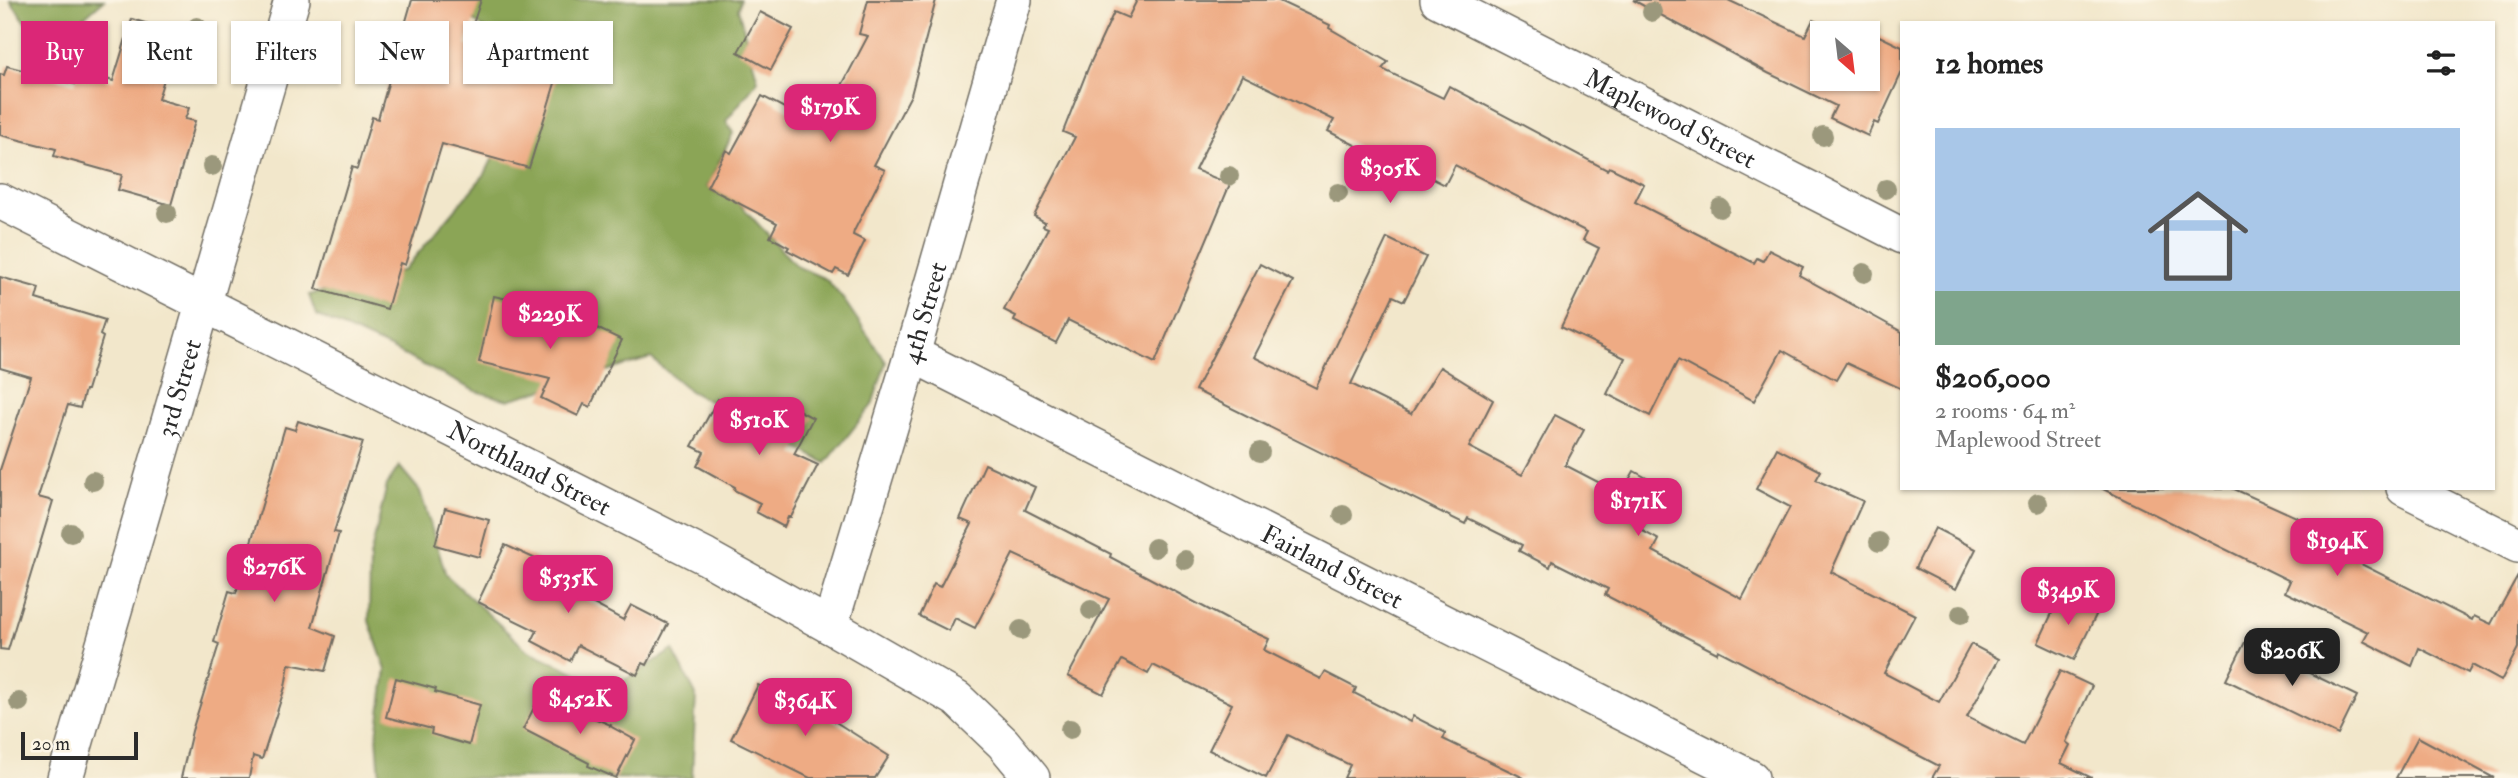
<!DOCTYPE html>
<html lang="en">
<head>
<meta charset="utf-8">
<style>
	body { margin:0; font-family:"IM FELL Double Pica",serif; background:#f2f2f2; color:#222; height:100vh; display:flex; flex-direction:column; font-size:26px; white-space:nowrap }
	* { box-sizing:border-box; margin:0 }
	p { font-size:23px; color:#767676 }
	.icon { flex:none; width:38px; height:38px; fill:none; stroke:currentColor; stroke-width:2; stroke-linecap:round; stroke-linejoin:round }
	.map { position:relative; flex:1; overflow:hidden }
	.drawer { position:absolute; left:1900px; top:21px; width:595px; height:469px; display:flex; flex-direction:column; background:#fff; border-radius:0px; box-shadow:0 2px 5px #0004 }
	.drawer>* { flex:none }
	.guide { position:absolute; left:21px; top:21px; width:665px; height:63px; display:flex; gap:14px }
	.needle { width:46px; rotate:152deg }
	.controls { position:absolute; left:1810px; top:21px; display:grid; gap:14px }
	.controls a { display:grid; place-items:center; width:70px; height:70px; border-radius:0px; background:#fff; box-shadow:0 2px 5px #0004; font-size:35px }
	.scale { position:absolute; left:21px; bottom:18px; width:117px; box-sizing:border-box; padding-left:7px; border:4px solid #2b2b2b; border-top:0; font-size:19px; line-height:24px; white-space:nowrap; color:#2b2b2b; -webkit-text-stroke:5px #fcf5e5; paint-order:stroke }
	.price { position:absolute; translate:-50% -60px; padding:0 16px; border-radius:14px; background:#db2777; color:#fff; font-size:23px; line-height:46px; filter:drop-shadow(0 2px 4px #0008) }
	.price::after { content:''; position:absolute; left:50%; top:42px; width:21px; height:16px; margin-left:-10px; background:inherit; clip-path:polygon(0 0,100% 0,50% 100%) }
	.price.active { background:#222; color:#fff }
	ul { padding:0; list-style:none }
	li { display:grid; align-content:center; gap:14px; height:371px; padding:0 35px }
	li span { display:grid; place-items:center; height:217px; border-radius:0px; color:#555 }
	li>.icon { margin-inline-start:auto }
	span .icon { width:126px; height:126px; fill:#fffc; stroke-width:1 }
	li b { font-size:30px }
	h2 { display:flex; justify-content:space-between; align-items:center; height:84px; padding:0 35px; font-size:30px }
	.chip { padding:0 24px; border-radius:0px; background:#fff; box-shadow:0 2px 5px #0004; font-size:24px; line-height:63px }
	.chip.active { background:#db2777; color:#fff }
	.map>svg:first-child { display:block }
	.forest { fill:#8ba556; stroke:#5b6840; stroke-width:2 }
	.building { fill:#eeab84 }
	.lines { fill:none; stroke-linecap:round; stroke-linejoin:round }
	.minor-casing { stroke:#716d63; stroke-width:38 }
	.minor { stroke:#fff; stroke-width:35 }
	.tree { fill:#9b987c }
	.labels { text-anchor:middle; stroke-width:5; stroke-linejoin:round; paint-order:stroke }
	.street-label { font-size:26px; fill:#2b2b2b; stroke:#fcf5e5 }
</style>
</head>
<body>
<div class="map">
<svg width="2518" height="778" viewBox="0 0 2518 778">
	<rect width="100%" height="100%" fill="#fcf5e5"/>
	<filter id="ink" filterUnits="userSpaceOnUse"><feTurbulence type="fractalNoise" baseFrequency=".0143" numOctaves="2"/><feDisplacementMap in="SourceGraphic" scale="14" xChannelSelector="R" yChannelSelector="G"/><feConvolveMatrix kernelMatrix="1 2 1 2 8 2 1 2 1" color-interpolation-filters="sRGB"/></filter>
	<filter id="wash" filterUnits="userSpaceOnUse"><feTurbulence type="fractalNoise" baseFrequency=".00686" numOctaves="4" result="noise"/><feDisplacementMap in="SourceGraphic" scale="28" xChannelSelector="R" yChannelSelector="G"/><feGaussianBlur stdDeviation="1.57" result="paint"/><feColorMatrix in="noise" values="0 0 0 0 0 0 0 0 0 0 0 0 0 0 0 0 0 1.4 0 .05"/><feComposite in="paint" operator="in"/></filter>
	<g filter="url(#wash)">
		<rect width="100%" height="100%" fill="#f2e7cb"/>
		<!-- forest -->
		<g class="forest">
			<path d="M10 0H104L67 32 44 48Z"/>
			<path d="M444 0H740L738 9 758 80 726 121 733 133 707 187 740 204 796 266 826 279 844 300 886 362 872 405 826 463 690 391 651 358 508 400 475 391 390 348 316 315 309 295 404 270 485 174 513 117 505 43Z"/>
			<path d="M399 466 420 491 446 575 527 650 610 689 673 650 696 695 692 778H380L377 735 386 670 369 621 370 557 387 485Z"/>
		</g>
		<g id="blocks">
			<!-- building -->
			<g class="building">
				<path d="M412 0H481L466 45 525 62 528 48 563 57 529 168 442 144 405 265 400 263 387 309 316 289 352 167 357 169 372 117 378 119Z"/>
				<path d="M868 0H936L911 95 874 165 885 170 854 231 853 235 865 241 848 275 836 269 833 274 787 250 789 247 770 237 777 223 707 187 726 150 731 153 762 96 820 127 868 36 859 34Z"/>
				<path d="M1137 0H1277L1330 25 1329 28 1388 62 1382 69 1443 98 1449 86 1607 170 1609 167 1644 184 1635 202 1754 263 1757 258 1763 261 1769 250 1803 267 1799 275 1902 332V389L1846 363 1836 380 1782 350 1754 401 1678 360 1650 416 1607 394 1625 358 1561 327 1599 248 1583 240 1587 232 1455 165 1445 185 1374 149 1372 154 1328 131 1334 120 1242 75 1195 170 1230 184 1155 363 1068 320 1056 343 1014 321 1016 316 1004 310 1048 228 1043 226 1045 222 1034 216 1075 137 1063 132 1089 66 1114 12 1128 18Z"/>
				<path d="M1633 0H1728L1805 36 1813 20 1840 33H1822V79H1867V39L1871 32 1902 47V72L1878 124 1874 122 1868 136 1830 118 1836 106 1768 73Z"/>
				<path d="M760 12 793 29 771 70 738 52Z"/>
				<path d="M132 19 178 33 158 99 189 108 185 119 195 121 171 205 118 190 122 175 54 156 56 149 0 135V74L4 75 7 66 75 84 79 71 113 81Z"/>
				<path d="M1387 238 1426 257 1404 301 1393 296 1351 384 1411 414 1440 367 1493 400 1469 447 1522 475 1555 415 1584 430 1565 465 1621 494 1634 471 1664 488 1641 530 1659 540 1653 551 1742 599 1790 507 1756 489 1777 448 1821 471 1816 480 1863 501 1831 572 1915 615 1884 673 1939 702 1971 644 1999 659 1967 717 2023 745 2060 671 2092 686 2066 742 2070 745 2061 763 2092 778H1932L1939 766 1718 650 1717 653 1605 595 1608 589 1552 561 1550 567 1519 551 1522 545 1468 518 1465 524 1195 390 1260 264 1293 281 1254 357 1316 388Z"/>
				<path d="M0 277 39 288 36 299 105 320 100 335 103 337 87 390H85L80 408 68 405 38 497 53 501 8 650 0 649V470L31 377 0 368Z"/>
				<path d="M494 296 563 312 622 340 590 407 584 404 578 416 541 398 550 379 479 362Z"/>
				<path d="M718 399 766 427 780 400 813 418 794 454 818 465 791 517H788L784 527 756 512 760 503 734 490 735 487 697 466 704 452 692 446Z"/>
				<path d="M298 421 363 442 334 532 339 533 312 627 335 636 325 671 289 664 285 687 262 759 253 756 249 778H181L192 731 219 644 214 642 229 591 236 593 285 427 295 430Z"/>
				<path d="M985 464 1035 487 1025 510 1111 554 1110 557 1230 621 1269 639 1264 650 1321 679 1325 672 1356 688 1354 693 1410 722 1413 716 1446 733 1443 739 1524 778H1344L1350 765 1288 735 1266 778 1209 750 1232 704 1153 665 1148 674 1122 660 1103 694 1068 676 1109 599 1013 554 975 628 955 618 949 631 919 616 934 584 940 587 972 524 960 519Z"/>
				<path d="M2101 488H2232L2345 539 2340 549 2358 559 2357 562 2472 620 2474 616 2491 624 2518 575V648L2501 681 2472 665 2468 673 2419 648 2412 666 2363 641 2368 632 2285 592 2290 581Z"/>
				<path d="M445 508 489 520 479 557 435 545Z"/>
				<path d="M1935 528 1976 549 1956 589 1915 568Z"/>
				<path d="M505 545 547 564 542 576 623 620 631 605 668 624 647 665 643 663 637 675 578 645 570 661 532 641 537 631 478 602Z"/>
				<path d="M2061 594 2098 611 2074 660 2038 643Z"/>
				<path d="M2245 642 2357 696 2338 735 2226 680Z"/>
				<path d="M396 678 436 689 435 692 480 705 469 745 431 734 432 729 386 717Z"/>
				<path d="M781 684 812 699 809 705 889 756 875 778H810L731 739 758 685 776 693Z"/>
				<path d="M540 696 611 725 610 726 635 740 616 778 588 766 589 763 523 729Z"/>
				<path d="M2418 737 2494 778H2396Z"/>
			</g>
		</g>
	</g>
	<g filter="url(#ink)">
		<use href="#blocks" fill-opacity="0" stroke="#716d63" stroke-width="2"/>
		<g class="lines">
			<!-- minor casing -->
			<g class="minor-casing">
				<g id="minor">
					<path id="s1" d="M1438 0 1902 236"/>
					<path id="s2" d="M0 201 706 557 830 626 957 699 1003 743 1032 778"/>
					<path id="s3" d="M912 354 1751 778"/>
					<path d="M2404 488 2518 545"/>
					<path id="s4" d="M830 626 912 354 1014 0"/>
					<path id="s5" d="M65 778 292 0"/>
				</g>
			</g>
			<!-- minor -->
			<use href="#minor" class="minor"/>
		</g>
		<!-- trees -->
		<g class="tree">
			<circle cx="1652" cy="12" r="10"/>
			<circle cx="197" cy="27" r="10"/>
			<circle cx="1823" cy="136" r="10"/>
			<circle cx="212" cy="166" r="10"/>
			<circle cx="1229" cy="176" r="10"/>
			<circle cx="1886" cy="189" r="10"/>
			<circle cx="1338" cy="193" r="10"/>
			<circle cx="1720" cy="208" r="10"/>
			<circle cx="167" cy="213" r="10"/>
			<circle cx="1864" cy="273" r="10"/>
			<circle cx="1260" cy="452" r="10"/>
			<circle cx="93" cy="481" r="10"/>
			<circle cx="2038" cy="503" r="10"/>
			<circle cx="1343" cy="515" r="10"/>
			<circle cx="71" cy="533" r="10"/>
			<circle cx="1879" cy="542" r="10"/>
			<circle cx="1155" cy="548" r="10"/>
			<circle cx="1185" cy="560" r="10"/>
			<circle cx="1091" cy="610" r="10"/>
			<circle cx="1961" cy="614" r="10"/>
			<circle cx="1021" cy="630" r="10"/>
			<circle cx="2325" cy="642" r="10"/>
			<circle cx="19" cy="702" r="10"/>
			<circle cx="1070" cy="729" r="10"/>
		</g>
	</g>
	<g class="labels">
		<!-- street labels -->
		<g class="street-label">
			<text dy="9" stroke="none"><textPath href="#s1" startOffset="261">Maplewood Street</textPath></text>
			<text dy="9" stroke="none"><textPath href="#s4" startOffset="327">4th Street</textPath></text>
			<text dy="9" stroke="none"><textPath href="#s5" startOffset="406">3rd Street</textPath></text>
			<text dy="9" stroke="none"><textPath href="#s2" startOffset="593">Northland Street</textPath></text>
			<text dy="9" stroke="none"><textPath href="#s3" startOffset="471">Fairland Street</textPath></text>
		</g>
	</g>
</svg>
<div class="controls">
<a><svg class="needle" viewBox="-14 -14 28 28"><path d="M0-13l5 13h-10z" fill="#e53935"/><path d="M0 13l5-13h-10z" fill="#767676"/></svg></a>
</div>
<div class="scale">20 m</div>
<b class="price" style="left:830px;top:144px">$179K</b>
<b class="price" style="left:1390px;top:205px">$305K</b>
<b class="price" style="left:550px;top:351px">$229K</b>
<b class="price" style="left:759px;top:457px">$510K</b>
<b class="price" style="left:1638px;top:538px">$171K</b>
<b class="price" style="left:2337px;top:578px">$194K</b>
<b class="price" style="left:274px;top:604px">$276K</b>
<b class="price" style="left:568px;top:615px">$535K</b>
<b class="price" style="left:2068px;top:627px">$349K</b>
<b class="price active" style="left:2292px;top:688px">$206K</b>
<b class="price" style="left:580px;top:736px">$452K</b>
<b class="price" style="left:805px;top:738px">$364K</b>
<div class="guide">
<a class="chip active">Buy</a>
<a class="chip">Rent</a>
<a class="chip">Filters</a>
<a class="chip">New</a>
<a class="chip">Apartment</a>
</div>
<section class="drawer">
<h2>12 homes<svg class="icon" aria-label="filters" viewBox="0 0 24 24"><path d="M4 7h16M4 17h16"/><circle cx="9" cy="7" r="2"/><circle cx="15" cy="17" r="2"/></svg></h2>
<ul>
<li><span style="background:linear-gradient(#a9c7e8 75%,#7fa58c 0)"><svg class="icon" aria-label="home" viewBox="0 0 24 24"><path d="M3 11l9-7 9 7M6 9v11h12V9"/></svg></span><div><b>$206,000</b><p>2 rooms · 64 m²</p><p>Maplewood Street</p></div></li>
</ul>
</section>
</div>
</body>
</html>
